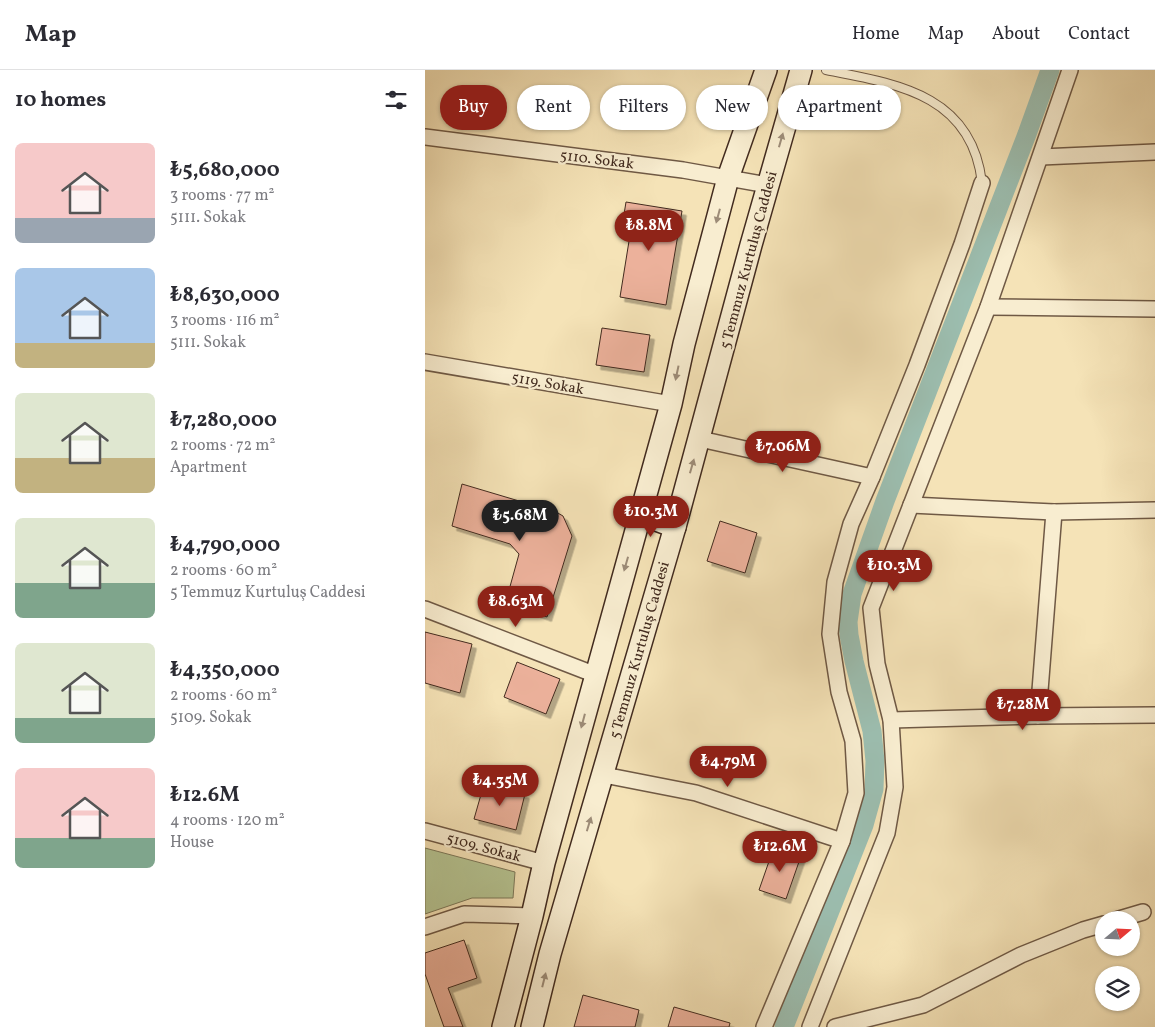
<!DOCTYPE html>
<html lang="en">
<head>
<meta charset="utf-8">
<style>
	body { margin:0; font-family:Vollkorn,serif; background:#f2f2f3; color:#2b2b33; height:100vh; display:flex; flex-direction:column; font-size:19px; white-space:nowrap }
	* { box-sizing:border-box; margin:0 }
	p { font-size:16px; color:#7c7c81 }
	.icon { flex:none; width:28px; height:28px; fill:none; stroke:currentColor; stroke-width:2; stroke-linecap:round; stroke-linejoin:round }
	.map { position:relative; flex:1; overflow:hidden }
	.panel { display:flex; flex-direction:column; background:#fff; width:425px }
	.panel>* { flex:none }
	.hud { position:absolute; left:15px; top:15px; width:475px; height:45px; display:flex; gap:10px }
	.needle { width:32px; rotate:71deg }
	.tools { position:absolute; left:670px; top:841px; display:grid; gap:10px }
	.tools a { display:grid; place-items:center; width:45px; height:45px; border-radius:50%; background:#fff; box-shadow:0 1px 4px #0004; font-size:25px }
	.price { position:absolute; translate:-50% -42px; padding:0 11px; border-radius:18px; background:#8f2418; color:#fff; font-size:16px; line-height:32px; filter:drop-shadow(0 1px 2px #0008) }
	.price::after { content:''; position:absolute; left:50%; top:30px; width:15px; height:11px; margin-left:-8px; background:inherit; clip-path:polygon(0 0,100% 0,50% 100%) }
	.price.selected { background:#222; color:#fff }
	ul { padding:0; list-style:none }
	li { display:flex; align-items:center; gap:15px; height:125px; padding:0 15px }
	li span { display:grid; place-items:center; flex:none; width:140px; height:100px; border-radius:8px; color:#555 }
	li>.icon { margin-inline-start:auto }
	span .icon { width:60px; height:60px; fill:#fffc; stroke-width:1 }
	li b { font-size:21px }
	h2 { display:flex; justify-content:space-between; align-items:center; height:60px; padding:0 15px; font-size:21px }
	.chip { padding:0 18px; border-radius:22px; background:#fff; box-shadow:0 1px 4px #0004; font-size:18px; line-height:45px }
	.chip.selected { background:#8f2418; color:#fff }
	header { display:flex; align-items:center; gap:30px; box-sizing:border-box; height:70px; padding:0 25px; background:#fff; border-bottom:1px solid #e1e1e2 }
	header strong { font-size:24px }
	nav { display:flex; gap:28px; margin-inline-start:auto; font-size:18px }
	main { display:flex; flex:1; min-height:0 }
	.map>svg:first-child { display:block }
	.green { fill:#b6c593; stroke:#7c7859 }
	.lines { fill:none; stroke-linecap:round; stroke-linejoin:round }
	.canal { stroke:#9cbeb0; stroke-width:19 }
	.building { fill:#ecb19b; stroke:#422b1f; filter:url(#shadow) }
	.service-casing { stroke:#6f5945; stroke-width:10 }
	.minor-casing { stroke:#6f5945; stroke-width:18 }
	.secondary-casing { stroke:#422b1f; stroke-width:24 }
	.service { stroke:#f8edd0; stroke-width:8 }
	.minor { stroke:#f8edd0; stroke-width:15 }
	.secondary { stroke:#f8edd0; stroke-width:21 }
	.oneway { fill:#9d8c78 }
	.labels { text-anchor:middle; stroke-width:4.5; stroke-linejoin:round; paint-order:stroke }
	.street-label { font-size:15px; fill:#422b1f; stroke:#f8edd0 }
</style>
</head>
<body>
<header>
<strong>Map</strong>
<nav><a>Home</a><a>Map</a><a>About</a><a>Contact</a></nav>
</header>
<main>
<section class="panel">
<h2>10 homes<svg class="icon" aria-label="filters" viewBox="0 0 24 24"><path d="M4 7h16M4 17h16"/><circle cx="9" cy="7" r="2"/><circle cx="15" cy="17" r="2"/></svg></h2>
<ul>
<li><span style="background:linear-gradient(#f6c9c9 75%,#9aa5b1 0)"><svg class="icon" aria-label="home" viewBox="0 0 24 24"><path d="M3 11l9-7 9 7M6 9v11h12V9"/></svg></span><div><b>₺5,680,000</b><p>3 rooms · 77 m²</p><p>5111. Sokak</p></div></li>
<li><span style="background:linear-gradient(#a9c7e8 75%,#c2b280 0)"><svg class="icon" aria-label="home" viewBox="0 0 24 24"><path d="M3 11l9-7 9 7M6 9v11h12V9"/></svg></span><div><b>₺8,630,000</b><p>3 rooms · 116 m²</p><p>5111. Sokak</p></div></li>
<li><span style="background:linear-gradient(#dfe7d0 65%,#c2b280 0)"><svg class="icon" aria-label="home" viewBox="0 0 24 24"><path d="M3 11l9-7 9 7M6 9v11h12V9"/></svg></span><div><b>₺7,280,000</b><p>2 rooms · 72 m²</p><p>Apartment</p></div></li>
<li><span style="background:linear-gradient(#dfe7d0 65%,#7fa58c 0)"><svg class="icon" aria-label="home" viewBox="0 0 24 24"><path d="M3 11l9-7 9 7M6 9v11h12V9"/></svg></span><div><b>₺4,790,000</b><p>2 rooms · 60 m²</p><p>5 Temmuz Kurtuluş Caddesi</p></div></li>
<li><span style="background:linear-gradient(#dfe7d0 75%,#7fa58c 0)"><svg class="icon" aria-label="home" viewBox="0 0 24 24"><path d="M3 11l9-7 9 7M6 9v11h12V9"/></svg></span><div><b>₺4,350,000</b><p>2 rooms · 60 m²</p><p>5109. Sokak</p></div></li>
<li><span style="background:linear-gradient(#f6c9c9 70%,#7fa58c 0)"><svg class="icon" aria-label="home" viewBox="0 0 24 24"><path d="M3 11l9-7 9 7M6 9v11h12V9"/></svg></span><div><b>₺12.6M</b><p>4 rooms · 120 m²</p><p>House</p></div></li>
</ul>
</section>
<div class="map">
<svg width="730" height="957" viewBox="0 0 730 957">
	<defs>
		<filter id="shadow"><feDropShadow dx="4.5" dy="4.5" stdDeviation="0" flood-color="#0004"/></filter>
	</defs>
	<rect width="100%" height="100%" fill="#f5e3b7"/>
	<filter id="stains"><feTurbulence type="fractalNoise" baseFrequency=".004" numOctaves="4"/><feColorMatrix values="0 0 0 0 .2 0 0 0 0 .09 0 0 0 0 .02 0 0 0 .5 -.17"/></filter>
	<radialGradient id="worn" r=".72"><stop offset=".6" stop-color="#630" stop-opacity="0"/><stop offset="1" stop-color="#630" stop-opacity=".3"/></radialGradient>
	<!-- green -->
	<path class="green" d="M0 778 90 802 88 828H47L0 844Z"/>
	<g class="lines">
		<!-- canal -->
		<path class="canal" d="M359 957 439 755 449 719 450 691 447 661 429 591 424 565 423 552 427 524 460 431 602 64 625 0"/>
	</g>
	<!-- building -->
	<g class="building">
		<path d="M201 132 257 141 241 235 195 227 205 165 196 163Z"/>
		<path d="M177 258 225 265 219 302 171 295Z"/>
		<path d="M37 414 131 442 138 446 147 466 122 547 81 531 94 484 85 474 27 456Z"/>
		<path d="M295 451 332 463 320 503 282 491Z"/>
		<path d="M0 562 47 574 35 623 0 613Z"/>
		<path d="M92 592 135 609 121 644 79 627Z"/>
		<path d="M59 714 100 724 91 760 49 749Z"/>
		<path d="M349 777 376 786 361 829 334 820Z"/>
		<path d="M39 870 52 908 23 918 38 957H19L0 904V883Z"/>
		<path d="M158 925 214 940 210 957H149Z"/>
		<path d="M249 937 305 953 304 957H243Z"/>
	</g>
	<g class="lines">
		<!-- service casing -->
		<g class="service-casing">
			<path id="service" d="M401 0C473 14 547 25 557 113"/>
		</g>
		<!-- minor casing -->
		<g class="minor-casing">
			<g id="minor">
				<path d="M0 67 258 100 343 115"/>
				<path d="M616 87 730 82"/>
				<path d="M563 237 730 239"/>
				<path d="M0 292 246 334"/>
				<path d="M275 369 447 407"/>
				<path d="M486 435 629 442 730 440"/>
				<path d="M0 539 171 605"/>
				<path d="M613 646 629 442"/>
				<path d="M466 650 613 646 730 645"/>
				<path d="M179 705 271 723 417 771"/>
				<path d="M0 761 119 793"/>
				<path d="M691 850 718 842"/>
				<path d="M0 857 39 844 107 846"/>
				<path d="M339 957 417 771 431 723 428 671 414 622 405 564 410 512 426 454 447 407 492 295 537 174 557 113"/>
				<path d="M385 957 462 763 470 717 466 650 452 594 446 538 563 237 645 0"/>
				<path d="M410 957 498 935 596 885 658 860 679 854"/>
			</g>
		</g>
		<!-- secondary casing -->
		<g class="secondary-casing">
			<g id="secondary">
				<path d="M215 444 250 457"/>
				<path d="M78 957 107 846 119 793 246 334 259 274 303 108 341 0"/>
				<path d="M107 957 125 884 250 457 326 175 376 0"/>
			</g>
		</g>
		<!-- service -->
		<use href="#service" class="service"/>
		<!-- minor -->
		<use href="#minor" class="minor"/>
		<!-- secondary -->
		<use href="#secondary" class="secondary"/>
	</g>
	<!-- one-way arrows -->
	<defs><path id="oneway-solid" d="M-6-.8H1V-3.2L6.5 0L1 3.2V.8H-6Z" transform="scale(1.25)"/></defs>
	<g class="oneway">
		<use href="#oneway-solid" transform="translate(356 70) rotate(-74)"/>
		<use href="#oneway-solid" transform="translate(293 146) rotate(105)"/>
		<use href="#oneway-solid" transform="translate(252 303) rotate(102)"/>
		<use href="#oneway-solid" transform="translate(267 396) rotate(-74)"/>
		<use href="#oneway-solid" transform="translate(201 494) rotate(106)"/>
		<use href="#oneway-solid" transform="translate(158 651) rotate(105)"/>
		<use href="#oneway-solid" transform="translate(164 754) rotate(-73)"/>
		<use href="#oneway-solid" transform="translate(119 910) rotate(-76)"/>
	</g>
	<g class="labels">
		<!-- street labels -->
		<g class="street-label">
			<text transform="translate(172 89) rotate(7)" y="5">5110. Sokak</text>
			<text transform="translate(323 190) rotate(-75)" y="5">5 Temmuz Kurtuluş Caddesi</text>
			<text transform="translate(123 313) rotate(10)" y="5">5119. Sokak</text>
			<text transform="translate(214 580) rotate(-74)" y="5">5 Temmuz Kurtuluş Caddesi</text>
			<text transform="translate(59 777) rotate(15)" y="5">5109. Sokak</text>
		</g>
	</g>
	<rect width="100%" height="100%" filter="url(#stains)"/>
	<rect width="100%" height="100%" fill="url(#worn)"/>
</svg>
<div class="tools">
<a><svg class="needle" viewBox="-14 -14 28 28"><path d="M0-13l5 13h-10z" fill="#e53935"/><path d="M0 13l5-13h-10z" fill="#7c7c81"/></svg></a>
<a><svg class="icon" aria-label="layers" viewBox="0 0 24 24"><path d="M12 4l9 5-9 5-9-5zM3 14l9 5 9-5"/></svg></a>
</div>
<b class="price" style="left:224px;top:182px">₺8.8M</b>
<b class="price" style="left:358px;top:403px">₺7.06M</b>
<b class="price" style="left:226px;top:468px">₺10.3M</b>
<b class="price selected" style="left:95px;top:472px">₺5.68M</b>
<b class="price" style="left:469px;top:522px">₺10.3M</b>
<b class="price" style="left:91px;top:558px">₺8.63M</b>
<b class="price" style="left:598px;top:661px">₺7.28M</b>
<b class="price" style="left:303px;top:718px">₺4.79M</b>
<b class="price" style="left:75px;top:737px">₺4.35M</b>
<b class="price" style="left:355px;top:803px">₺12.6M</b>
<div class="hud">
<a class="chip selected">Buy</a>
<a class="chip">Rent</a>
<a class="chip">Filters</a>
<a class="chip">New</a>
<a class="chip">Apartment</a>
</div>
</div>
</main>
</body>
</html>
